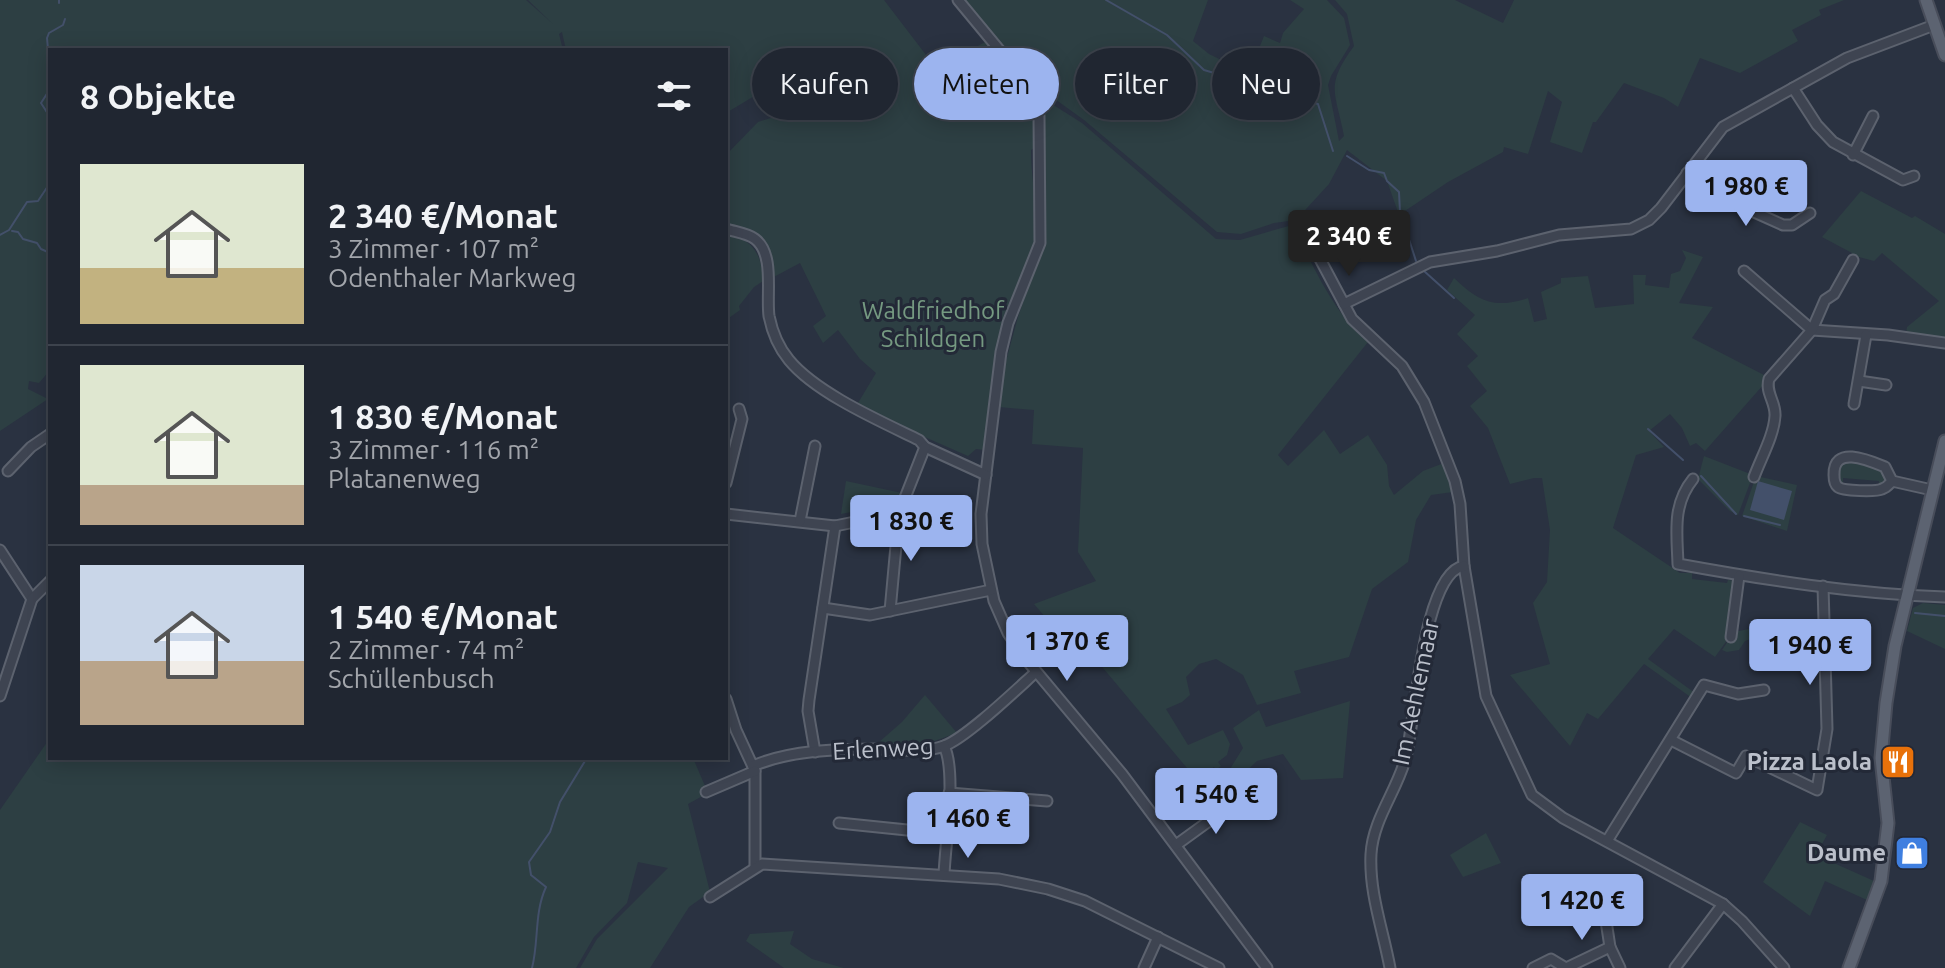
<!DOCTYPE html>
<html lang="de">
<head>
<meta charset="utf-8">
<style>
	body { margin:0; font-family:Ubuntu,sans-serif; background:#282e39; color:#f1f3f6; height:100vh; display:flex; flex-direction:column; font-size:30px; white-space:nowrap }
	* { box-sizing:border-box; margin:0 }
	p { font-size:26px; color:#a2a5ab }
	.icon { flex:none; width:44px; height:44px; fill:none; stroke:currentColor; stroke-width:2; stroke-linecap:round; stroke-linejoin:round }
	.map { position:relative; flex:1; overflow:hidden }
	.drawer { position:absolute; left:48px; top:48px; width:680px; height:712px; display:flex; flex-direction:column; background:#202631; border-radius:0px; box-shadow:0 4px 20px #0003,0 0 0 2px #3d434d }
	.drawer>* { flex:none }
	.banner { position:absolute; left:752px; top:48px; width:760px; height:72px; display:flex; gap:16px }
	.price { position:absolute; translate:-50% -68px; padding:0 18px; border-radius:8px; background:#9cb4ef; color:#111; font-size:26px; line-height:52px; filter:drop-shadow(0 2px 4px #0008) }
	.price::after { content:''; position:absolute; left:50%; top:48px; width:24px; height:18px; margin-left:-12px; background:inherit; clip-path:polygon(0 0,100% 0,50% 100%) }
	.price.active { background:#222; color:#fff }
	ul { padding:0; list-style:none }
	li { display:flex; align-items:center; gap:24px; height:200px; padding:0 32px }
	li+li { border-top:2px solid #3d434d }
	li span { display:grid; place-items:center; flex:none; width:224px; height:160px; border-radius:0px; color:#555 }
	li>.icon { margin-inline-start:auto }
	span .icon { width:96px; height:96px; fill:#fffc; stroke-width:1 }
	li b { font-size:34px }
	h2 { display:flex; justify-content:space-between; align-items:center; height:96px; padding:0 32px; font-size:34px }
	.pill { padding:0 28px; border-radius:36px; background:#202631; box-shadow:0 4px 20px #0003,0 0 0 2px #3d434d; font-size:28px; line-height:72px }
	.pill.active { background:#9cb4ef; color:#111 }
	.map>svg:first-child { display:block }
	.green { fill:#2d3f43 }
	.water { fill:#43506a }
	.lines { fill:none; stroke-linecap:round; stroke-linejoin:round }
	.stream { stroke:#43506a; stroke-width:2 }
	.minor-casing { stroke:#5c626e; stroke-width:13 }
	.major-casing { stroke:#484d5a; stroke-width:15 }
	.minor { stroke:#3e4451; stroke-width:9 }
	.major { stroke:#5c6371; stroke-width:11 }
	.labels { text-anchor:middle; stroke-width:6; stroke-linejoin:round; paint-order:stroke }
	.park-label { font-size:24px; fill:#759981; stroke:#232937 }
	.street-label { font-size:24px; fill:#bbc0cb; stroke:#232937 }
	.poi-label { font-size:24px; font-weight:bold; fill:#bbc0cb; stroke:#232937; text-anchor:end }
</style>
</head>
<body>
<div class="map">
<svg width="1945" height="968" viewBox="0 0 1945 968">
	<rect width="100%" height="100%" fill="#2a3241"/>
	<!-- green -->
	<g class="green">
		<path d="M0 0H526L553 24 528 0H884L936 68 989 40C1018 77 1040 98 1034 148L1031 150C1031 181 1039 211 1034 242 1030 267 1016 292 1009 317 996 361 990 405 985 450L976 449 968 456 879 417 858 403 876 373 860 359 838 330 823 343 813 326 826 316 800 263 770 279C770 236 763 240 726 225V155L758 122 777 116 774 104 776 83 726 113V50H566L562 32 559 34 563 50H50V370L39 383 29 381 28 389 48 399 0 431Z"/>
		<path d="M963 0H1208L1193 41 1209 54 1254 76 1262 71 1265 63 1258 51 1264 36 1280 43 1283 33 1304 9 1290 0H1327L1344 18 1350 45 1331 76 1328 85 1339 141 1344 136C1336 92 1324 87 1354 46L1347 14 1335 0H1455L1503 23 1514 0H1844L1819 10 1821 15 1792 30 1798 41 1740 73 1700 58 1678 107 1664 98 1624 83 1596 122H1593L1582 153 1550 142 1562 102 1548 91 1528 154 1504 147 1503 152 1448 182 1399 215 1387 181 1347 150 1329 184 1296 220 1274 223 1241 234 1217 232 1084 120 1052 97 1029 86Z"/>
		<path d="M1036 94 1082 123 1216 239 1240 240 1292 225C1314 266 1332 312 1368 342L1278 455 1288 466 1324 430 1340 454 1368 435 1387 465 1389 486 1394 495 1423 471 1444 463 1453 492 1431 495 1416 520 1408 562 1372 589 1349 657 1294 671 1301 693 1257 705 1243 675 1216 659 1199 664 1186 677 1190 695 1182 702 1166 709 1188 745 1223 730 1230 744 1227 755 1218 762 1221 766 1216 770 1214 767 1197 780 1072 631 1063 638 1034 604 1096 581 1078 552 1083 448 1032 444 1034 410 999 407 1006 361 1018 317 1042 247 1046 218 1040 161 1043 120Z"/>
		<path d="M1861 191 1912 218 1915 216 1945 234V338L1906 334 1907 327 1939 301 1882 253 1874 261 1859 257 1857 260 1851 257 1852 253 1822 237Z"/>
		<path d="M726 233C753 240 762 254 763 281L754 287 739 306 740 310 726 320Z"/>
		<path d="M1682 250 1703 257 1679 303 1713 307 1692 338 1766 376 1764 384 1705 451 1696 443 1690 446 1682 428 1670 414 1649 431 1664 447 1636 455 1613 528 1680 573H1692V579L1727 583 1728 580 1736 581 1728 639 1715 657 1674 629 1648 659 1695 693 1692 698 1644 664 1598 719 1587 713 1570 746 1510 675 1550 664 1533 603 1547 582 1550 530 1542 478H1534L1510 484 1488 428 1470 406 1487 391 1467 366 1478 356 1457 334 1475 315 1447 290 1454 278C1479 302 1494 309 1528 298L1534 322 1547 319 1541 292 1561 283V278L1588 276 1595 308 1634 304 1633 275H1646L1645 285 1669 288 1671 274 1680 271 1686 258Z"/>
		<path d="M1704 456 1753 475 1738 515 1730 511 1698 479Z"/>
		<path d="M1847 460 1883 469 1889 476 1886 485 1879 488V481L1843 478V485L1838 481 1837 467Z"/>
		<path d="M1756 476 1797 485 1787 531 1742 516Z"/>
		<path d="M846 481 902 493 898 502 892 507 882 506 841 514Z"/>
		<path d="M1923 603 1945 605V649L1907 631 1913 608Z"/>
		<path d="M1783 622 1782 628 1745 641 1739 650 1727 652 1722 650 1734 632Z"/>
		<path d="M925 695 957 733 926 744 878 743 902 722Z"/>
		<path d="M1350 701 1343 778 1301 780 1283 754 1257 761 1237 780 1230 769 1243 748 1233 728 1259 710 1266 727Z"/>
		<path d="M50 738V758H693L708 793 688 804 710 892 689 907 650 968H580L597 939 668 868 638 862 627 903 594 937 576 968H0V810Z"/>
		<path d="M1800 822 1827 835 1816 855 1874 881 1867 900 1825 881 1810 916 1763 882Z"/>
		<path d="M1486 833 1501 863 1463 877 1450 855Z"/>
		<path d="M794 931 790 944 812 959 844 968H784L746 941 750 934Z"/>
	</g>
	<!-- water -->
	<path class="water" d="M1758 481 1792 491 1784 520 1750 510Z"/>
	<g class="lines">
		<!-- stream -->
		<g class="stream">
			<path d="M59 0V3"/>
			<path d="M1106 0 1167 35 1204 70 1318 104 1333 151"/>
			<path d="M50 72 47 38 49 33 63 25 65 19"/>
			<path d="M50 89 41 103 50 117"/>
			<path d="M1347 156 1369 170 1384 173 1387 181 1399 192 1400 212 1416 261"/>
			<path d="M12 231 18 232 23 239 37 243 41 249 50 253"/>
			<path d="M0 235 9 230 27 202 38 201 50 183"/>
			<path d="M1424 271 1454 298"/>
			<path d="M1648 429 1683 460"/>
			<path d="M1701 476 1736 514"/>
			<path d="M1744 516 1780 525"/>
			<path d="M1915 613 1945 616"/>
			<path d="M532 968C539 941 534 913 546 887L531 875 529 862 550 832 560 802 585 761 584 758"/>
		</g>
		<!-- minor casing -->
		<g class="minor-casing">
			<g id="minor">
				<path d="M958 0 1025 81 1039 116 1040 243 1008 323 1001 352 981 514 982 544 994 601 1008 633 1025 658 1122 774 1267 968"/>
				<path d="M1793 88 1817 125 1833 142 1903 180 1914 176"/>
				<path d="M1853 155 1873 116"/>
				<path d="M1687 173 1725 199 1783 225H1792L1810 213"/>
				<path d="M1296 223 1304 229 1352 319 1402 366 1424 402 1455 481 1460 504 1464 566 1486 696 1532 795 1563 818 1723 904 1742 921 1784 968"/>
				<path d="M726 229C735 232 747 233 755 239 775 254 766 294 769 316 772 331 779 348 789 360 816 393 880 421 919 440L925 447 986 475"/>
				<path d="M1744 271 1812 330 1888 335 1945 343"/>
				<path d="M1344 304 1430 262 1497 251 1559 235 1631 229 1649 220 1661 208 1723 127 1847 58 1934 25"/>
				<path d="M1859 381 1886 385"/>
				<path d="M1854 404 1866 335"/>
				<path d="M8 471 31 447 50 434"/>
				<path d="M1754 477C1761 458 1774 435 1775 416 1776 402 1765 393 1769 379L1812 330 1825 300 1834 294 1853 260"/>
				<path d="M1693 479C1672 505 1677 533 1678 564 1766 580 1855 594 1945 597"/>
				<path d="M1892 481C1888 485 1888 487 1882 489 1876 492 1843 491 1838 487 1834 484 1834 479 1834 475 1833 445 1868 460 1885 467L1892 481 1932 490"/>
				<path d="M726 483 742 419 739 409"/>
				<path d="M726 514 835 526 899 513 925 447"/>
				<path d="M800 521 815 446"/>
				<path d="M0 550 32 599"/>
				<path d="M823 608 870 615 991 590"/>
				<path d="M890 611 899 513"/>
				<path d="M1731 637 1739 576"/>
				<path d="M0 696 32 599 50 581"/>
				<path d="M726 699 736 730 755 771V867"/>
				<path d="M1671 740 1736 773 1746 756 1817 790 1827 729 1823 586"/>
				<path d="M815 752 808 711 809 700 835 526"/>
				<path d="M753 766C790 750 837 749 876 749 897 749 923 754 944 746 966 738 1016 690 1036 672"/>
				<path d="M706 792 755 771"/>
				<path d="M949 793 1047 801"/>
				<path d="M839 823 946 834"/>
				<path d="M1607 841 1704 685 1738 694 1764 690"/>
				<path d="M1176 845 1238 800"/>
				<path d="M944 875C945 844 957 772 944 746"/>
				<path d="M710 897 762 864 999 879 1048 889 1085 901 1219 968"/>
				<path d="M1606 921 1610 947 1620 968"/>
				<path d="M1144 968 1158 937"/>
				<path d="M1390 968C1383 930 1369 893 1371 854 1373 819 1397 791 1406 757 1415 721 1423 572 1464 566"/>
				<path d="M1533 968 1551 959 1566 968 1610 947"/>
				<path d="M1675 968 1723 904"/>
			</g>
		</g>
		<!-- major casing -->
		<g class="major-casing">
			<g id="major">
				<path d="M1926 0 1945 55"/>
				<path d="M1849 968 1881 881 1888 823 1881 758 1886 703 1895 646 1945 441"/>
			</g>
		</g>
		<!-- minor -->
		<use href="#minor" class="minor"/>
		<!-- major -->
		<use href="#major" class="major"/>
	</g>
	<!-- icons -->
	<defs>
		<g id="restaurant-square" transform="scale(1.8)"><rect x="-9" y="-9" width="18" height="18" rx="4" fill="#e8710a" stroke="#232937"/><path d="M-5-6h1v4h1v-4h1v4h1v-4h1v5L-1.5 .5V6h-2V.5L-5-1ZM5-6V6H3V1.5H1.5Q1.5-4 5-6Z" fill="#fff"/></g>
		<g id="shop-square" transform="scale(1.8)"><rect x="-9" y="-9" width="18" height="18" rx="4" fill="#3f7fe0" stroke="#232937"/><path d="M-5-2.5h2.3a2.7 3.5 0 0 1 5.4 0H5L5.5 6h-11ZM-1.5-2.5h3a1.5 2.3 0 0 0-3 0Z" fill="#fff"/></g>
	</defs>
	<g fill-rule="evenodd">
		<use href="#restaurant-square" x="1898" y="762"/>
		<use href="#shop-square" x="1912" y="853"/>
	</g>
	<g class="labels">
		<!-- park labels -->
		<g class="park-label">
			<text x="933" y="319">Waldfriedhof<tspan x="933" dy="28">Schildgen</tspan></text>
		</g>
		<!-- street labels -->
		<g class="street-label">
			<text transform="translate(1416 692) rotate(-78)" y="8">Im Aehlemaar</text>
			<text transform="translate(883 749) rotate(-3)" y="8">Erlenweg</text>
		</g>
		<!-- poi labels -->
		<g class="poi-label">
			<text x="1872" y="770">Pizza Laola</text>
			<text x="1886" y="861">Daume</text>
		</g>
	</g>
</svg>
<b class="price" style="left:1746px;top:228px">1 980 €</b>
<b class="price active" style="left:1349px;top:278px">2 340 €</b>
<b class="price" style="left:911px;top:563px">1 830 €</b>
<b class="price" style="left:1067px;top:683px">1 370 €</b>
<b class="price" style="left:1810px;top:687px">1 940 €</b>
<b class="price" style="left:1216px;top:836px">1 540 €</b>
<b class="price" style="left:968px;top:860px">1 460 €</b>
<b class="price" style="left:1582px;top:942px">1 420 €</b>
<div class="banner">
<a class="pill">Kaufen</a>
<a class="pill active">Mieten</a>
<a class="pill">Filter</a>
<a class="pill">Neu</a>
</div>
<section class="drawer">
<h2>8 Objekte<svg class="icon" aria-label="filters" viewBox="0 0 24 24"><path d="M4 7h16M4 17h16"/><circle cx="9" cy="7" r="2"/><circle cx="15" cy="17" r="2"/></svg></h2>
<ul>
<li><span style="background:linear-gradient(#dfe7d0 65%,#c2b280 0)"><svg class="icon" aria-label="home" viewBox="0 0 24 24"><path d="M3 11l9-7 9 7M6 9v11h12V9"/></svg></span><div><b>2 340 €/Monat</b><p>3 Zimmer · 107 m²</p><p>Odenthaler Markweg</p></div></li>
<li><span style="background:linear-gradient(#dfe7d0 75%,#b9a48a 0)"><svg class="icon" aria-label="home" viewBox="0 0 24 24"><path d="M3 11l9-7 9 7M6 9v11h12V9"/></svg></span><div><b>1 830 €/Monat</b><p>3 Zimmer · 116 m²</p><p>Platanenweg</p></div></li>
<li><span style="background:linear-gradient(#c9d6e8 60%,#b9a48a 0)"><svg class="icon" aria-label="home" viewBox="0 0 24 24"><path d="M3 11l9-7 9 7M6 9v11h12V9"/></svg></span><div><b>1 540 €/Monat</b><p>2 Zimmer · 74 m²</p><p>Schüllenbusch</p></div></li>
</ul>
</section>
</div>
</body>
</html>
